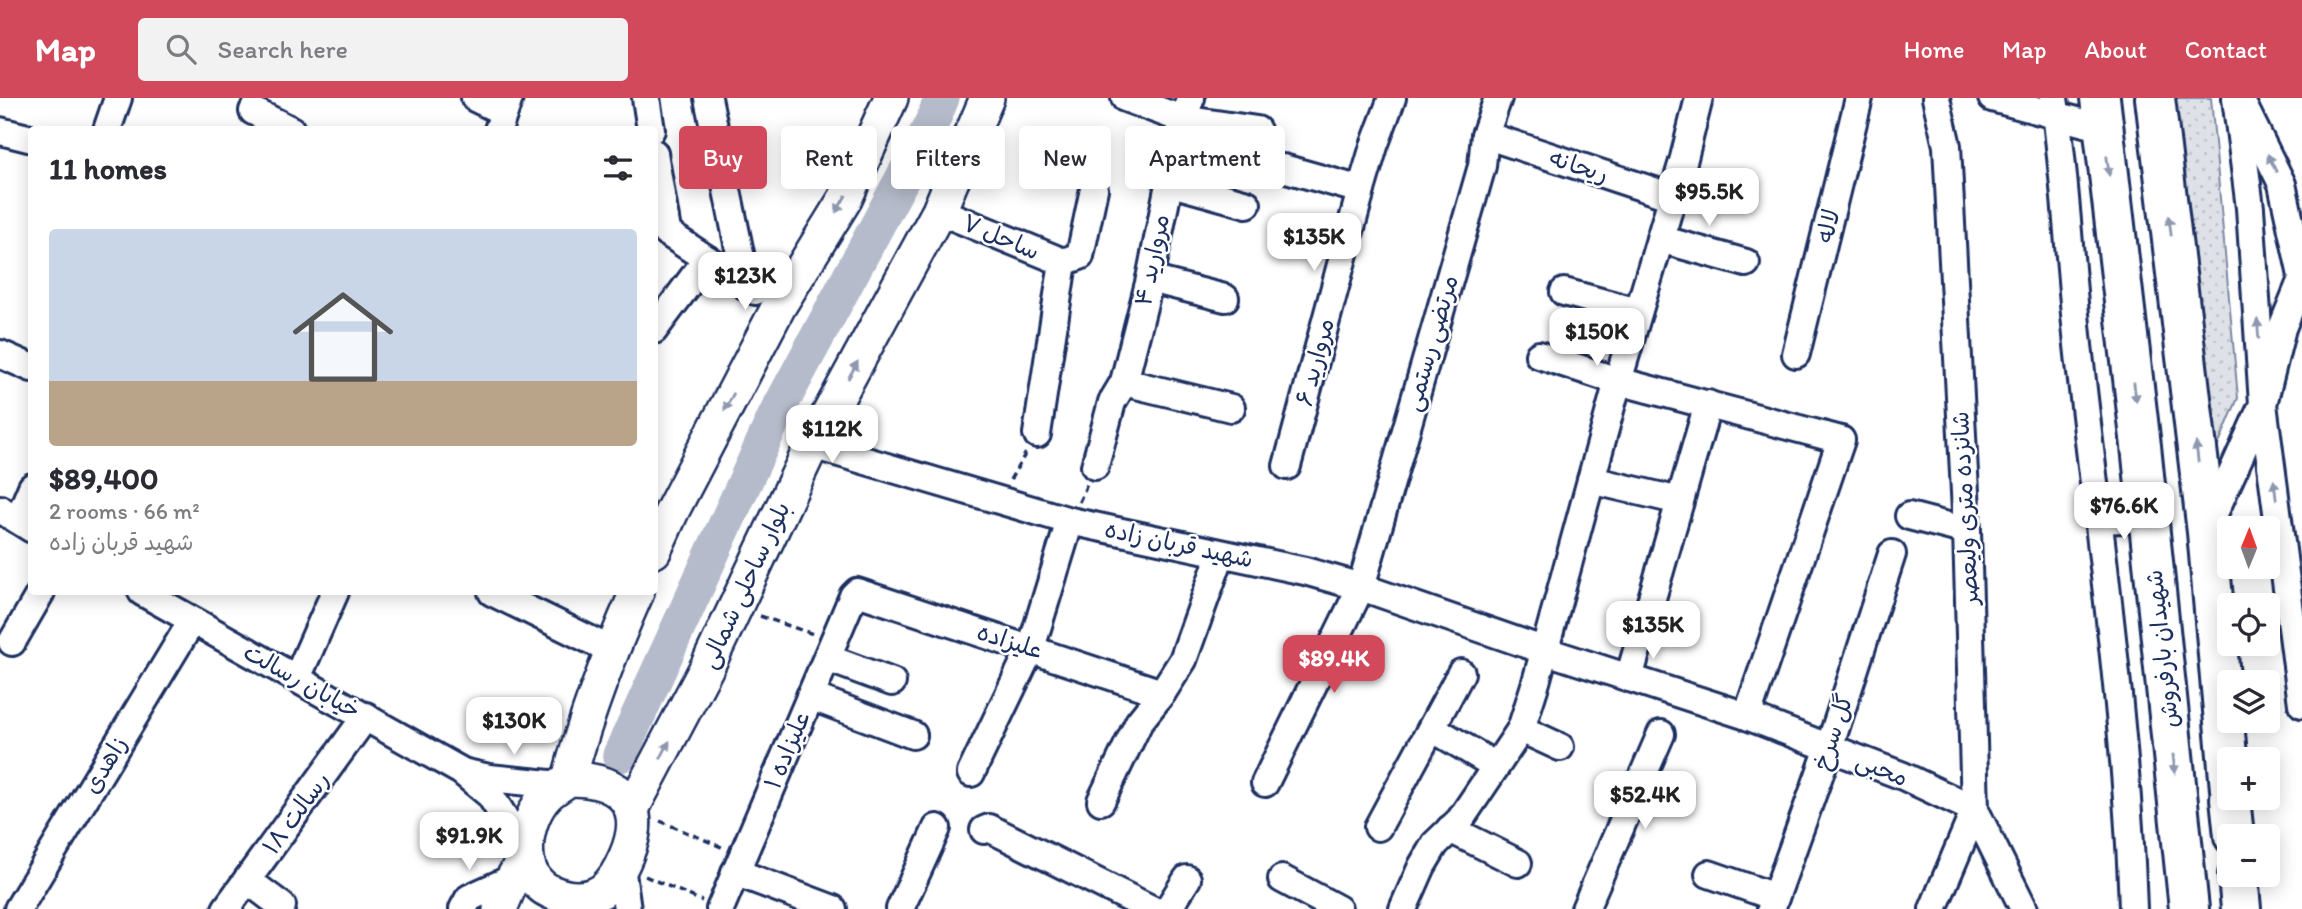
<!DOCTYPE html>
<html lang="en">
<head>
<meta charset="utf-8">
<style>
	body { margin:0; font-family:Itim,"Playpen Sans Arabic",sans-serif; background:#f2f2f3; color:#2b2b33; height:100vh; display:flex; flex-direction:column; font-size:26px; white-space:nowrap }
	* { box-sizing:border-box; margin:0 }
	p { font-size:23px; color:#7c7c81 }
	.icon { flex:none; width:38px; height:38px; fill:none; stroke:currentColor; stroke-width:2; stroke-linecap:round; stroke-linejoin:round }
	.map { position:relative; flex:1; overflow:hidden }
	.sheet { position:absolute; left:28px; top:28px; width:630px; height:469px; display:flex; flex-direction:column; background:#fff; border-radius:7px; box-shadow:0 4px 18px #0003 }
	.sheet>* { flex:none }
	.hud { position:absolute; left:679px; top:28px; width:665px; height:63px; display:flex; gap:14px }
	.needle { width:46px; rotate:1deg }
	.tools { position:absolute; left:2217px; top:418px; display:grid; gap:14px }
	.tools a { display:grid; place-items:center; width:63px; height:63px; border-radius:7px; background:#fff; box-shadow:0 4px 18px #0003; font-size:35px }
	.price { position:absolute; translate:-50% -60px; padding:0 16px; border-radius:14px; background:#fff; color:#222; font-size:23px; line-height:46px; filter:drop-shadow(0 2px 4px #0008) }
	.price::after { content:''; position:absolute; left:50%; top:42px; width:21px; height:16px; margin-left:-10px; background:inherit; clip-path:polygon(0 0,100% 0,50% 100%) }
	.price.active { background:#d1495b; color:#fff }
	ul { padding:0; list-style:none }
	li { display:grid; align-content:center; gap:14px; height:371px; padding:0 21px }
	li+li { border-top:2px solid #e1e1e2 }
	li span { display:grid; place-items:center; height:217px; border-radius:7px; color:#555 }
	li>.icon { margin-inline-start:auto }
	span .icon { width:126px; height:126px; fill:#fffc; stroke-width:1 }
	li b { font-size:30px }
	h2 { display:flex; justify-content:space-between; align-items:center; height:84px; padding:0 21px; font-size:30px }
	.chip { padding:0 24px; border-radius:7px; background:#fff; box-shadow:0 4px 18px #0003; font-size:24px; line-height:63px }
	.chip.active { background:#d1495b; color:#fff }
	header { display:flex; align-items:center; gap:42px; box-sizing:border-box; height:98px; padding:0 35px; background:#d1495b; color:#fff }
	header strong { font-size:33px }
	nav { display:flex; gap:38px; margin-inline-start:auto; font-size:24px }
	.search { width:490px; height:63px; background:#f2f2f3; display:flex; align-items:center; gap:18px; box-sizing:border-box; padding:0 24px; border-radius:7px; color:#7c7c81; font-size:26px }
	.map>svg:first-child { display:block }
	.grass { fill:url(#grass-dots); stroke:#7c88a2; stroke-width:2 }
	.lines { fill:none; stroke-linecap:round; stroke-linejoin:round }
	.river { stroke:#b5bbca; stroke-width:35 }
	.minor-casing { stroke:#1b2f5e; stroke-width:32 }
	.major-casing { stroke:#1b2f5e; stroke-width:38 }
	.highway-casing { stroke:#1b2f5e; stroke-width:44 }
	.path { stroke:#1b2f5e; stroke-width:3.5; stroke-dasharray:7 5; stroke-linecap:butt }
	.minor { stroke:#fff; stroke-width:26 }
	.major { stroke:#fff; stroke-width:33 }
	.highway { stroke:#fff; stroke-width:38 }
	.oneway { fill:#8d97ae }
	.labels { text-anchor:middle; stroke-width:5; stroke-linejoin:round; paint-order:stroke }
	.street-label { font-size:24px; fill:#1b2f5e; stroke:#fff }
</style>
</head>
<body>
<header>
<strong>Map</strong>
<div class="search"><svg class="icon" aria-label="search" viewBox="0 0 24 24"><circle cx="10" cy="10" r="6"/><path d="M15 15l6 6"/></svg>Search here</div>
<nav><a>Home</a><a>Map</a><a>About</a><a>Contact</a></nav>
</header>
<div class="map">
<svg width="2302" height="811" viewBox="0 0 2302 811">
	<defs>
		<pattern id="grass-dots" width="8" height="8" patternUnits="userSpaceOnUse" patternTransform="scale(1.75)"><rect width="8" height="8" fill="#dee1e7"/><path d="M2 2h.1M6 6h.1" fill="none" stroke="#bec1c9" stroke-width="1.8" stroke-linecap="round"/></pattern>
	</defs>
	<rect width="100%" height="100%" fill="#fff"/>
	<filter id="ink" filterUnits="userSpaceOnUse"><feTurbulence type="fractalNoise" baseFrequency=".0143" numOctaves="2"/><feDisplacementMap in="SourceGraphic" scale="14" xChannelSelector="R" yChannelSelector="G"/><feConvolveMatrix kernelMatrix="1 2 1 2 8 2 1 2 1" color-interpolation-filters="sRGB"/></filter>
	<g filter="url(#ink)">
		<!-- grass -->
		<path class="grass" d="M2172 0H2211L2238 300 2214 357Z"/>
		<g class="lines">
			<!-- river -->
			<path class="river" d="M620 657 776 316 930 29 942 0"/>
			<!-- minor casing -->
			<g class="minor-casing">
				<g id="minor">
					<path d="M475 0 504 14"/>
					<path d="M646 0 651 32"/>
					<path d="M708 0 747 189"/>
					<path d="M1125 0 1182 21 1257 32"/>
					<path d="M1936 0 1947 48 1967 433 1975 712 2024 811"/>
					<path d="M1992 0 2103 30"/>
					<path d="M2054 0C2067 91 2070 183 2081 274 2101 452 2127 631 2133 811"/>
					<path d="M2244 9 2282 86 2302 178"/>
					<path d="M253 13 291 32"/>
					<path d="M107 32 118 0"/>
					<path d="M498 32 509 0"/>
					<path d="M0 33 32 41"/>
					<path d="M1485 37 1672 99"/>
					<path d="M654 55 667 133"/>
					<path d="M1283 70 1361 92"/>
					<path d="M1168 84 1247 106"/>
					<path d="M939 113 1063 164"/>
					<path d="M654 126 755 193"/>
					<path d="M1660 141 1746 165"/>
					<path d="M1150 181 1225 200"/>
					<path d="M2302 181 2282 230 2263 306 2302 606"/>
					<path d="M1564 194 1638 214"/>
					<path d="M654 232 707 161"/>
					<path d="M0 256 32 270"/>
					<path d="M1796 256 1859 0"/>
					<path d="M1539 257 1618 283 1841 342 1747 618"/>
					<path d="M1124 284 1231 310"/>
					<path d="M1037 336 1063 164 1080 158 1094 91"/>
					<path d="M812 347 1070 423 1305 473 1361 489 1543 552 1747 618 1903 678 1975 712"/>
					<path d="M1095 368 1112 304 1124 284 1150 181 1182 21 1191 0"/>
					<path d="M1287 368 1361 92 1374 48 1392 0"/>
					<path d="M1591 382 1680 403"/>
					<path d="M0 411 32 431"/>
					<path d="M1909 418 1967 433"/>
					<path d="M18 422 32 389"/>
					<path d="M2098 422 2148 420"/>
					<path d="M2208 429 2263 306 2250 110 2236 0"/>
					<path d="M142 494 461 673 490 697 524 751"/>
					<path d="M492 494 611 552"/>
					<path d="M12 544 41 494"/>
					<path d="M827 560 892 584"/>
					<path d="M297 580 335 494"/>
					<path d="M1629 580 1708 306"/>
					<path d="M810 598 913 637"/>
					<path d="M1432 630 1496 668"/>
					<path d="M1521 631 1560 649"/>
					<path d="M466 675 489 680 560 687"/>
					<path d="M971 675 1031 550 1070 423"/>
					<path d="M1265 685 1361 489 1482 68 1485 37 1498 0"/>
					<path d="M1101 703 1139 624 1162 595 1183 562 1221 456"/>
					<path d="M1378 729 1461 575"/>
					<path d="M1450 731 1518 765"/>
					<path d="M984 732 989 730 1151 811"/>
					<path d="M621 768 627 811"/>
					<path d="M735 774 833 811"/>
					<path d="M1709 776 1775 799"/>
					<path d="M1282 781 1338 811"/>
					<path d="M247 782 282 808"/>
					<path d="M18 811 192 523"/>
					<path d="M226 811 366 618"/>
					<path d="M463 811 469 800 513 780"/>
					<path d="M720 811 853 498 857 494 1162 595"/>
					<path d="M900 811 937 730"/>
					<path d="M1168 811 1187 781"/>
					<path d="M1403 811 1422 768 1435 746 1460 722 1521 631 1536 584 1618 283 1684 60 1699 0"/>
					<path d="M1585 811 1661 636"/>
					<path d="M1771 811 1829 650 1892 456"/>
					<path d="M1933 811 1975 712"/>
				</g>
			</g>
			<!-- major casing -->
			<g class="major-casing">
				<g id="major">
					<path d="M654 453 672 413 779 208 845 101 891 0"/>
					<path d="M569 681C620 681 648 706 626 758 621 770 613 785 602 793 586 803 567 801 551 794 514 778 524 720 547 697 553 691 562 686 569 681Z"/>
					<path d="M569 681C586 616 610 555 637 494"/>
					<path d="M632 711 708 567 812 347 939 113 987 0"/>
					<path d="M500 811 513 780 526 757"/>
				</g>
			</g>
			<!-- highway casing -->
			<g class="highway-casing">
				<g id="highway">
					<path d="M2100 0 2141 348 2189 811"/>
					<path d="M2155 0 2207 434 2230 691"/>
					<path d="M2230 700 2234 738"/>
					<path d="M2238 777 2241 811"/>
				</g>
			</g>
			<!-- path -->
			<g class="path">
				<path d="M1010 382 1027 353"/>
				<path d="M1079 404 1087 386"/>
				<path d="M760 518 813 536"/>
				<path d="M660 723 724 750"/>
				<path d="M645 778 702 803"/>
			</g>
			<!-- minor -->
			<use href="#minor" class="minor"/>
			<!-- major -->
			<use href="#major" class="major"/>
			<!-- highway -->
			<use href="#highway" class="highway"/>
		</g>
		<!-- one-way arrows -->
		<defs><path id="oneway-solid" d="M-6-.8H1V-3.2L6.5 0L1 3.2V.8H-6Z" transform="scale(1.75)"/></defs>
		<g class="oneway">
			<use href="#oneway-solid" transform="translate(2272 65) rotate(-116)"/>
			<use href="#oneway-solid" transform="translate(2108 68) rotate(83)"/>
			<use href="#oneway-solid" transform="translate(841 106) rotate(120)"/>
			<use href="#oneway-solid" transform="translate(2170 128) rotate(-97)"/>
			<use href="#oneway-solid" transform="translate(2258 231) rotate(-94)"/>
			<use href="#oneway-solid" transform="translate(853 272) rotate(-61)"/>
			<use href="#oneway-solid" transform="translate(2135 294) rotate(83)"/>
			<use href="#oneway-solid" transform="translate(729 304) rotate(118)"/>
			<use href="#oneway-solid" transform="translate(2197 354) rotate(-97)"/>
			<use href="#oneway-solid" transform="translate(2275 392) rotate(-97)"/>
			<use href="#oneway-solid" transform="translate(665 652) rotate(-63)"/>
			<use href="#oneway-solid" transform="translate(2174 666) rotate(84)"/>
		</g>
	</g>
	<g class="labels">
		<!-- street labels -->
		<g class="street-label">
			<text transform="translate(1579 68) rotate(18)" y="8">ریحانه</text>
			<text transform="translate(1828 128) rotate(-76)" y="8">لاله</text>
			<text transform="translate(1001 139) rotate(23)" y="8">ساحل ۷</text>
			<text transform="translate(1152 162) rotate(-78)" y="8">مروارید ۴</text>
			<text transform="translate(1431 245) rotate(-74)" y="8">مرتضی رستمی</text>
			<text transform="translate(1315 264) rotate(-75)" y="8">مروارید ۶</text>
			<text transform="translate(1965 410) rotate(-93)" y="8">شانزده متری ولیعصر</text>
			<text transform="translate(1179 446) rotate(12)" y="8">شهید قربان زاده</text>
			<text transform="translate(745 487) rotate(-65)" y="8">بلوار ساحلی شمالی</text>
			<text transform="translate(1010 543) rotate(18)" y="8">علیزاده</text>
			<text transform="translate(2162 551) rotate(-96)" y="8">شهیدان بارفروش</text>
			<text transform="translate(302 583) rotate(29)" y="8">خیابان رسالت</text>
			<text transform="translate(1833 634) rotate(-71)" y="8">گل سرخ</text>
			<text transform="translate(787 652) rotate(-67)" y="8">علیزاده ۱</text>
			<text transform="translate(105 667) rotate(-59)" y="8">زاهدی</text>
			<text transform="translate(1882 671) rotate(22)" y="8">محبی</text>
			<text transform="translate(296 715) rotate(-54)" y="8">رسالت ۱۸</text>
		</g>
	</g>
</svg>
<div class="tools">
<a><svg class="needle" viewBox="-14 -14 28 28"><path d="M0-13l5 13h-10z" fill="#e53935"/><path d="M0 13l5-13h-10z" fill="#7c7c81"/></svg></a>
<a><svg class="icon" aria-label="locate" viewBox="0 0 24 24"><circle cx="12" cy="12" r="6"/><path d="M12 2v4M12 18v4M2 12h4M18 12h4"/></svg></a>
<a><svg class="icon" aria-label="layers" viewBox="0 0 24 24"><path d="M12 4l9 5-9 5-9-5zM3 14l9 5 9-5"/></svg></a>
<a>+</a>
<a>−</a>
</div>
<b class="price" style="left:1709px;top:130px">$95.5K</b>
<b class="price" style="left:1314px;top:175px">$135K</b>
<b class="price" style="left:745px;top:214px">$123K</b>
<b class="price" style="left:1597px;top:270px">$150K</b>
<b class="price" style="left:832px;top:367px">$112K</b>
<b class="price" style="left:2124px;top:444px">$76.6K</b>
<b class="price" style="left:1653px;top:563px">$135K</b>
<b class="price active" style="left:1334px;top:597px">$89.4K</b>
<b class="price" style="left:514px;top:659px">$130K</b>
<b class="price" style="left:1645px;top:733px">$52.4K</b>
<b class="price" style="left:469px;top:774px">$91.9K</b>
<div class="hud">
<a class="chip active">Buy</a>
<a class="chip">Rent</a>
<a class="chip">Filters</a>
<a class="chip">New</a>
<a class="chip">Apartment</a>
</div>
<section class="sheet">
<h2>11 homes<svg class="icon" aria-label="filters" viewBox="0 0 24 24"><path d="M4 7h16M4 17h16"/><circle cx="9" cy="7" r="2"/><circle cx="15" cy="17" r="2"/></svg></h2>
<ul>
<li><span style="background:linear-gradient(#c9d6e8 70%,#b9a48a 0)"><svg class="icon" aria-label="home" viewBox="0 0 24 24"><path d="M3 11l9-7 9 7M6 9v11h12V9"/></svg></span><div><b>$89,400</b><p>2 rooms · 66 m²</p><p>شهید قربان زاده</p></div></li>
</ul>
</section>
</div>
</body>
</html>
